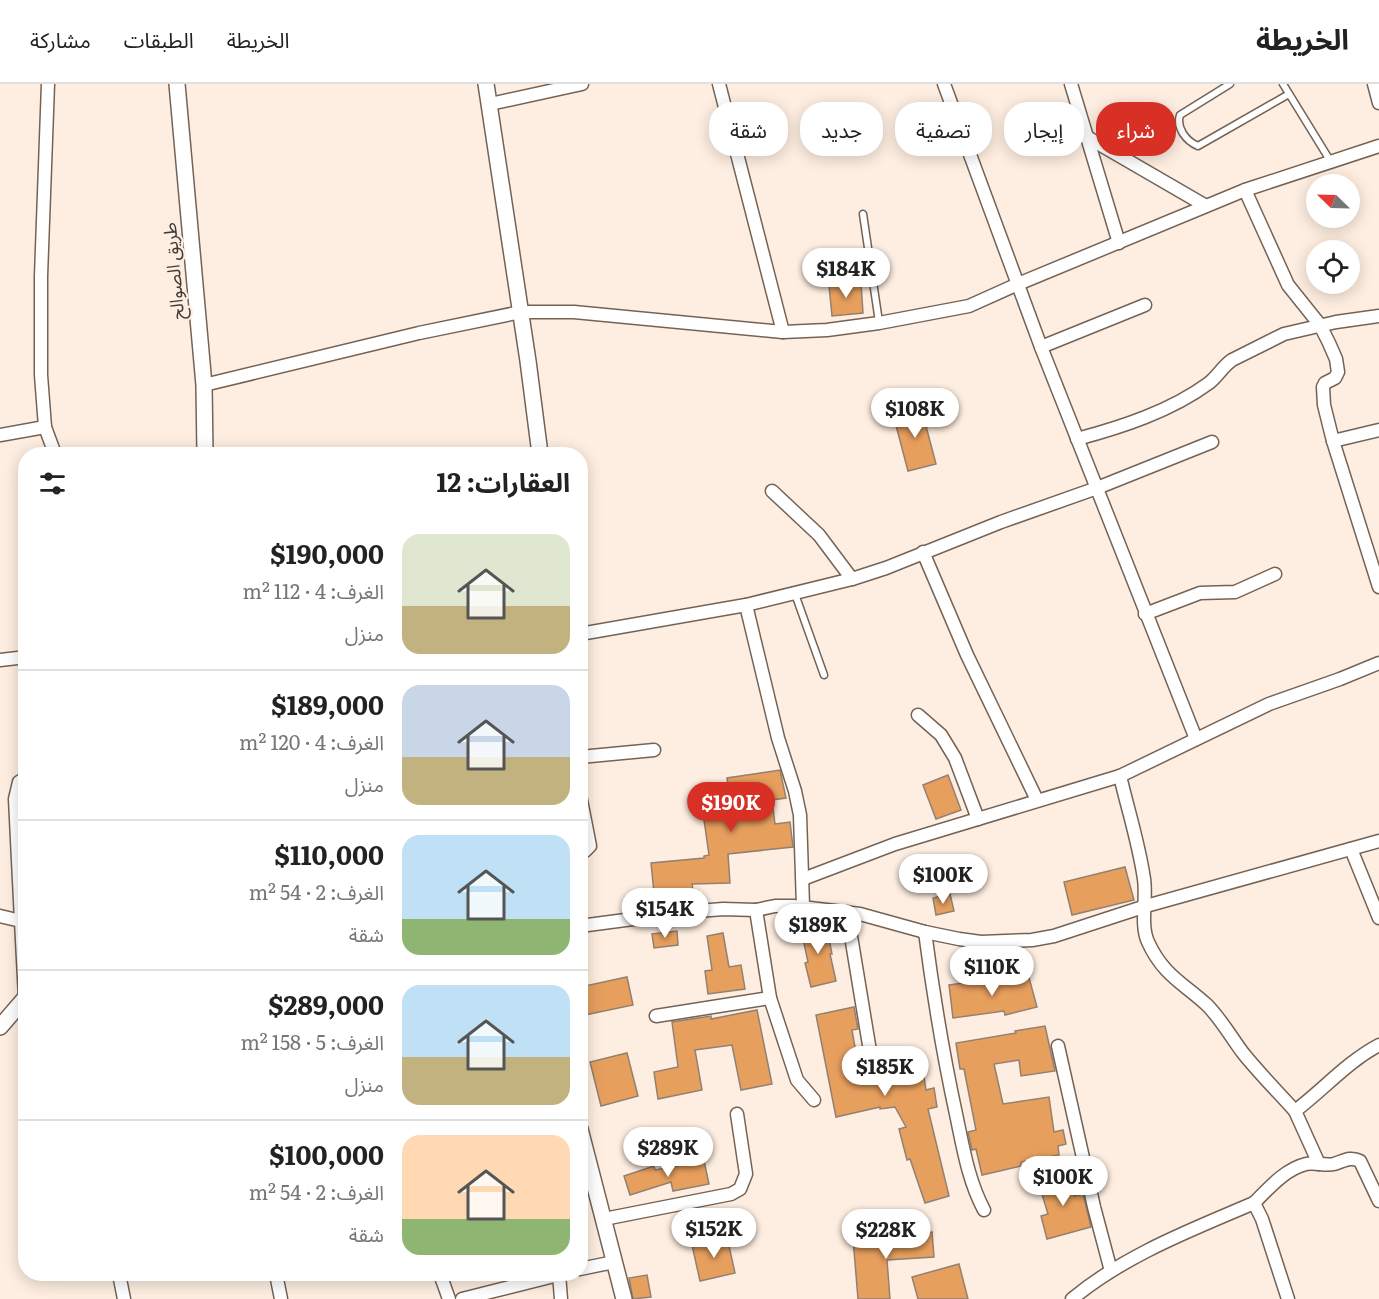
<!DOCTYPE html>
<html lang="ar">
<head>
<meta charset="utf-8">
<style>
	body { margin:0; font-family:Literata,"Noto Sans Arabic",serif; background:#f6f6f6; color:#222; direction:rtl; height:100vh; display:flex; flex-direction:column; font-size:22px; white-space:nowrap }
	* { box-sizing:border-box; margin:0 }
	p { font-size:20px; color:#767676 }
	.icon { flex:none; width:33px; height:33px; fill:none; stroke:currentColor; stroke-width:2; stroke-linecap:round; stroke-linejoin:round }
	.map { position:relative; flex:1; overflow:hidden; direction:ltr }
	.panel { position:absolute; left:18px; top:363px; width:570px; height:834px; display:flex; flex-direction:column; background:#fff; border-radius:24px; box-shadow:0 3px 15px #0003; direction:rtl }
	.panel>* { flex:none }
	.top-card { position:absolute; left:606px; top:18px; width:570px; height:54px; direction:rtl; display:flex; gap:12px }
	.needle { width:39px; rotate:293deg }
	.buttons { position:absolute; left:1306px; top:90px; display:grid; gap:12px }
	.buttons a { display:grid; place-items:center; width:54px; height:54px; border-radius:50%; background:#fff; box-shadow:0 3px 15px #0003; font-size:30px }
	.price { position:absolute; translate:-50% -51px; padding:0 14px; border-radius:21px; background:#fff; color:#222; font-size:20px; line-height:39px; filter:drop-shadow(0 2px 3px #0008) }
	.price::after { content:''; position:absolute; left:50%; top:36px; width:18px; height:14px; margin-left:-9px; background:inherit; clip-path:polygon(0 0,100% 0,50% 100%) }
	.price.current { background:#d93025; color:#fff }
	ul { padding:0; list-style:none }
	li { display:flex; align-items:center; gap:18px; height:150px; padding:0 18px }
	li+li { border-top:2px solid #e0e0e0 }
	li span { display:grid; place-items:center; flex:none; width:168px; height:120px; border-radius:18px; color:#555 }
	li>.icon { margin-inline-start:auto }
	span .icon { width:72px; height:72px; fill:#fffc; stroke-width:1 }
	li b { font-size:26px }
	h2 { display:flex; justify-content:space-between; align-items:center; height:72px; padding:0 18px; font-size:26px }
	.tag { padding:0 21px; border-radius:24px; background:#fff; box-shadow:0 3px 15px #0003; font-size:21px; line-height:54px }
	.tag.current { background:#d93025; color:#fff }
	header { display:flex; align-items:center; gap:36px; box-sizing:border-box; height:84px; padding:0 30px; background:#fff; border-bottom:2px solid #e0e0e0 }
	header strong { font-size:28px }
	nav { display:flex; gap:33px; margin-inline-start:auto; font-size:21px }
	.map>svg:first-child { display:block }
	.building { fill:#e79f5e; stroke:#928071; stroke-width:1.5 }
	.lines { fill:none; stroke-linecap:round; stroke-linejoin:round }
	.service-casing { stroke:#746355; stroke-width:9 }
	.minor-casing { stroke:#746355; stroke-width:15 }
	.tertiary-casing { stroke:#746355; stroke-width:18 }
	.service { stroke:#fff; stroke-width:6 }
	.minor { stroke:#fff; stroke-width:12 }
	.tertiary { stroke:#fff; stroke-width:15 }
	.labels { text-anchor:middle; stroke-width:4.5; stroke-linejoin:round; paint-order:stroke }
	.street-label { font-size:18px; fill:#413933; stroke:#feeee1 }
</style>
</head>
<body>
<header>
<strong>الخريطة</strong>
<nav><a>الخريطة</a><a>الطبقات</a><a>مشاركة</a></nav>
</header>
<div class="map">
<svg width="1379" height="1215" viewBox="0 0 1379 1215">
	<rect width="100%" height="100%" fill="#feeee1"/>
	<!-- building -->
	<g class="building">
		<path d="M861 199 863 229 832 232 829 202Z"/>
		<path d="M921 323 936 380 908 387 893 330Z"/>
		<path d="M780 686 786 714 772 716 775 740 790 738 793 763 728 770 730 799 692 800 693 806 654 809 651 779 704 774V772L709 771 702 722 730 718 727 694Z"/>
		<path d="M948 691 961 726 936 735 923 701Z"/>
		<path d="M1125 783 1134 816 1072 831 1064 798Z"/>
		<path d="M950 810 954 827 936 831 933 814Z"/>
		<path d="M826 839 832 870H830L836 897 811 903 805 879 808 878 801 845Z"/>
		<path d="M677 847 678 861 654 864 652 850Z"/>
		<path d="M723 849 729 883 741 881 745 905 708 910 705 887 712 886 707 852Z"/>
		<path d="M1028 890 1037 923 1005 931 1004 927 953 934 949 901 985 896V901Z"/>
		<path d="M627 893 633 921 580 932V903Z"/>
		<path d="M854 923 858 945 852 946 861 998 884 992 881 976 913 970 916 985 923 986 926 1006 934 1004 937 1023 928 1025 949 1112 925 1119 910 1075 907 1076 899 1045 906 1043 895 1023 880 1025V1023L836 1033 816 931Z"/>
		<path d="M757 926 772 1000 741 1006 732 961 695 966 702 1006 658 1015 654 988 678 983 672 938 711 932V935Z"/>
		<path d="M1045 942 1055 987 1021 992 1019 976 994 980 1003 1020 1049 1013 1054 1048 1063 1046 1066 1060 1058 1062 1059 1071 1021 1078V1082L982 1091 976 1065 972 1066 968 1048 976 1046 964 985H960L956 959 1016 949 1015 947Z"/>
		<path d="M627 969 638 1012 601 1022 590 978Z"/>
		<path d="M704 1077 709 1100 673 1107 671 1098 630 1111 624 1092 654 1082 655 1086Z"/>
		<path d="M1068 1088 1074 1112 1083 1110 1091 1143 1047 1155 1041 1132 1048 1130 1038 1097Z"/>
		<path d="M932 1148 934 1173 887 1176 890 1215H858L853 1154Z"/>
		<path d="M727 1153 735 1189 700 1197 692 1161Z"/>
		<path d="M959 1180 968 1215H918L912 1193Z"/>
		<path d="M647 1191 651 1213 633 1215 629 1194Z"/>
	</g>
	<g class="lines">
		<!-- service casing -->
		<g class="service-casing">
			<g id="service">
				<path d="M1230 0 1180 31C1176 44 1186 57 1198 62L1289 10"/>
				<path d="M1283 0 1331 78"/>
				<path d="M863 130 879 238"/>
				<path d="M795 510 824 591"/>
			</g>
		</g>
		<!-- minor casing -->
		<g class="minor-casing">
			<g id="minor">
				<path d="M48 0 41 192V291L45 343 55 370"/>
				<path d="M719 0 783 248"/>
				<path d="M944 0 1041 263 1196 655"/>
				<path d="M1071 0 1119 159"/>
				<path d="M1374 0 1379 19"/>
				<path d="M490 20 582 0"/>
				<path d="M1087 53 1206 122"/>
				<path d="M1245 106 1288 201 1320 241 1329 259 1336 275 1338 288 1335 294 1325 299 1323 303 1324 321 1333 357 1379 503"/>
				<path d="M1041 263 1145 221"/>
				<path d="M204 301 419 249 521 228H574L783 248 827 246 879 239 969 222 1018 200 1245 106 1379 62"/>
				<path d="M0 351 45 343"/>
				<path d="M1077 355C1122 343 1171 327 1209 299 1218 292 1223 282 1232 276L1284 250 1336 238 1379 232"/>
				<path d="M1333 357 1379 346"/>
				<path d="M772 407 819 451 852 495"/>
				<path d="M923 468 967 571 1037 716"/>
				<path d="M746 521 778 654 795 707 800 731 803 822"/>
				<path d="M1145 530 1200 509 1235 508 1275 490"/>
				<path d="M580 550 746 521 852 495 886 484 1001 438 1097 404 1212 358"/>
				<path d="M0 576 26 573"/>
				<path d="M918 631 941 651 955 674 978 735"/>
				<path d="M580 673 654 666"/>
				<path d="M26 694 19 698 15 715 21 837 26 838"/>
				<path d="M580 711 590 762 585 767 580 768"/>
				<path d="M1351 765 1379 834"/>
				<path d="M803 795 895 760 1120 692"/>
				<path d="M756 826 770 914 797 996 814 1016"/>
				<path d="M847 828 870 967"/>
				<path d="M0 832 21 837 25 914"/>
				<path d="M580 842 686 828 723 825 756 826 775 822H793L860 830 925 848 959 855 981 858 1032 856 1054 852 1146 822 1379 757"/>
				<path d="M925 848C933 909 943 970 956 1030 963 1063 968 1096 984 1126"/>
				<path d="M656 932 770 914"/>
				<path d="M1058 962 1094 1123 1111 1187"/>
				<path d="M1295 1027C1278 1008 1259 989 1243 969 1231 953 1221 935 1207 921 1183 899 1163 891 1148 858 1140 841 1147 814 1144 795 1139 760 1128 726 1120 692L1269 620 1340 595 1379 579"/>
				<path d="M1319 1080 1295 1027C1324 1005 1347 978 1379 961"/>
				<path d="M1254 1119C1268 1105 1285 1085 1306 1080 1315 1078 1325 1082 1334 1080 1344 1077 1350 1072 1360 1077L1379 1117"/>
				<path d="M604 1135 731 1110 740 1105 746 1090 737 1030"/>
				<path d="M580 1185 614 1178"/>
				<path d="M119 1190 124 1215"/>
				<path d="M276 1190 281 1215"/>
				<path d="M440 1190 449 1215"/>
				<path d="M559 1190 561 1215"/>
				<path d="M462 1215 562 1190"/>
				<path d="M1072 1215C1125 1171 1191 1146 1254 1119L1262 1135 1288 1215"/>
			</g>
		</g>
		<!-- tertiary casing -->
		<g class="tertiary-casing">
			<g id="tertiary">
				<path d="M177 0 204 301 205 370"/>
				<path d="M486 0 528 277 540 370"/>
				<path d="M0 943 26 913"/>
				<path d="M580 1045 624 1215"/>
			</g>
		</g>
		<!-- service -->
		<use href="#service" class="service"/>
		<!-- minor -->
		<use href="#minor" class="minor"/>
		<!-- tertiary -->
		<use href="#tertiary" class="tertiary"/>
	</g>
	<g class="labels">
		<!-- street labels -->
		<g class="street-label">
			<text transform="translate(174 187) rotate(-95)" y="6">طريق الصوالح</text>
		</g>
	</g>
</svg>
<div class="buttons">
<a><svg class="needle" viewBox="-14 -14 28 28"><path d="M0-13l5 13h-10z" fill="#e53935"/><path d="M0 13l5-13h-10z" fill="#767676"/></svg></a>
<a><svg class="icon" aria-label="locate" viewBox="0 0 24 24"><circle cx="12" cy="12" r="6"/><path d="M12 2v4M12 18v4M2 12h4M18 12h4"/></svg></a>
</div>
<b class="price" style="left:846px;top:215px">$184K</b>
<b class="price" style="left:915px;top:355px">$108K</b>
<b class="price current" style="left:731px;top:749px">$190K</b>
<b class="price" style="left:943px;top:821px">$100K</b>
<b class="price" style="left:665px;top:855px">$154K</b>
<b class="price" style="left:818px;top:871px">$189K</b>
<b class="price" style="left:992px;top:913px">$110K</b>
<b class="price" style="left:885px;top:1013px">$185K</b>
<b class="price" style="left:668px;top:1094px">$289K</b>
<b class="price" style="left:1063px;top:1123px">$100K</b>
<b class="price" style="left:714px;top:1175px">$152K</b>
<b class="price" style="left:886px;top:1176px">$228K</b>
<div class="top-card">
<a class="tag current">شراء</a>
<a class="tag">إيجار</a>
<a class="tag">تصفية</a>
<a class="tag">جديد</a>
<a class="tag">شقة</a>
</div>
<section class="panel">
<h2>العقارات: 12<svg class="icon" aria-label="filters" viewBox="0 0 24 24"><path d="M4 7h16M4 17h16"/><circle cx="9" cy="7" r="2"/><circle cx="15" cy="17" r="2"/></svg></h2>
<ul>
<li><span style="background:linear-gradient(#dfe7d0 60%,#c2b280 0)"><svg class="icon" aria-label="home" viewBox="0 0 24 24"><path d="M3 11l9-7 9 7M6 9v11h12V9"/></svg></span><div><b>$190,000</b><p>الغرف: 4 · 112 m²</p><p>منزل</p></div></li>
<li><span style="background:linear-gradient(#c9d6e8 60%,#c2b280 0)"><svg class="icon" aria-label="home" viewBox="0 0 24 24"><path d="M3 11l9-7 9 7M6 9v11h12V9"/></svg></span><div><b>$189,000</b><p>الغرف: 4 · 120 m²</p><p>منزل</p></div></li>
<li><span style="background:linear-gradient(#bfe0f5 70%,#8fb573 0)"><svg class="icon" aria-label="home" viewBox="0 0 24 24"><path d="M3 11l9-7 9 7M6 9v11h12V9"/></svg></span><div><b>$110,000</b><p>الغرف: 2 · 54 m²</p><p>شقة</p></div></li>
<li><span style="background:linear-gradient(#bfe0f5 60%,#c2b280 0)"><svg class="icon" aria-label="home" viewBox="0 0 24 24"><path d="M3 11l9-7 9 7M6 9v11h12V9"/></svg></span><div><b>$289,000</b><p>الغرف: 5 · 158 m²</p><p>منزل</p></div></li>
<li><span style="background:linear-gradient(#ffd9b3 70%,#8fb573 0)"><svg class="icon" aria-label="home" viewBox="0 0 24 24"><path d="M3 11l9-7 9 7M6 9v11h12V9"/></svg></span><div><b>$100,000</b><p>الغرف: 2 · 54 m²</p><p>شقة</p></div></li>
</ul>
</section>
</div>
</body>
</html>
